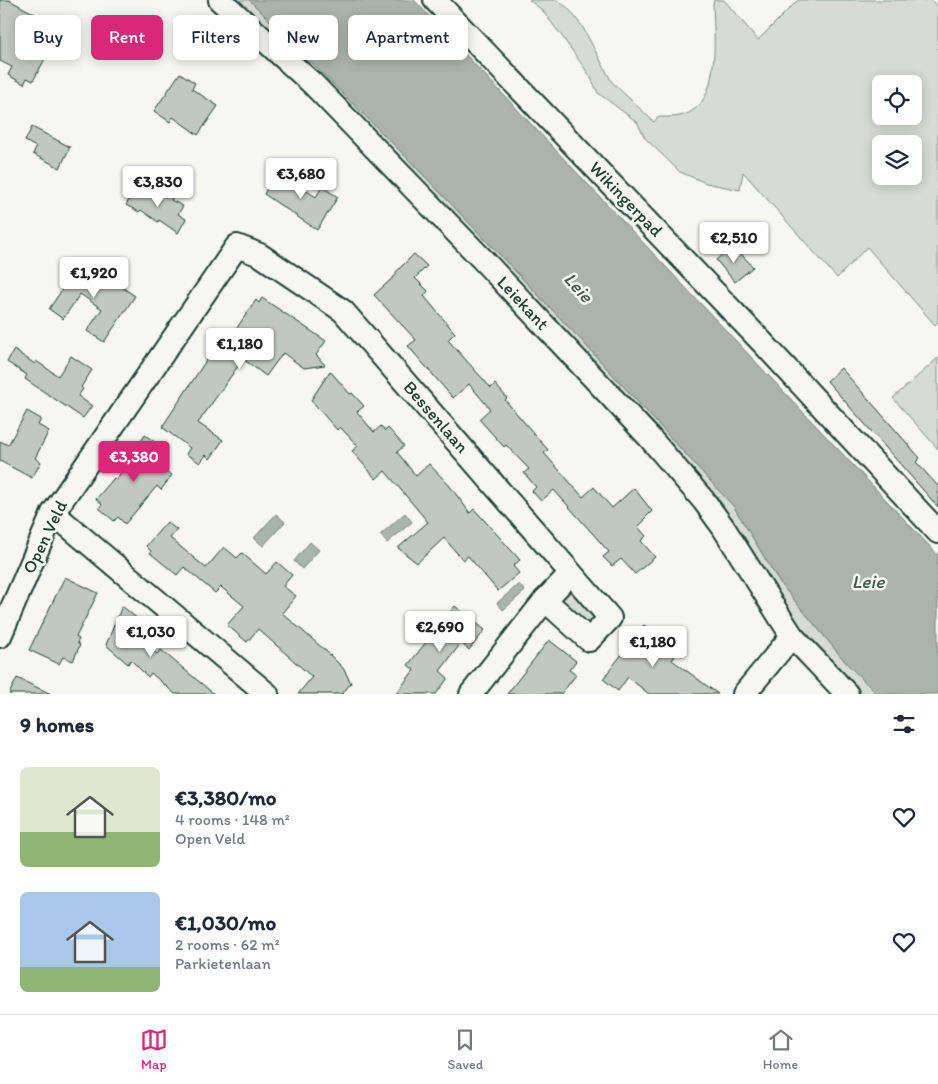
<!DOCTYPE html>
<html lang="en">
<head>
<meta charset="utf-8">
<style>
	body { margin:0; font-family:Itim,sans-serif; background:#f6f6f7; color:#1f2937; height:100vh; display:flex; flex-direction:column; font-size:19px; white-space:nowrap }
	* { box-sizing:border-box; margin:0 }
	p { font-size:16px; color:#747a83 }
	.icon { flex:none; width:28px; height:28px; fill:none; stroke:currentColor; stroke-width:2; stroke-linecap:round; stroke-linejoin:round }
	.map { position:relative; height:694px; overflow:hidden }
	.drawer { display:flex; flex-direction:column; background:#fff; flex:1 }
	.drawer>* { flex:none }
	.guide { position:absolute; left:15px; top:15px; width:500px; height:45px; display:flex; gap:10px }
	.controls { position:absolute; left:872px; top:75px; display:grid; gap:10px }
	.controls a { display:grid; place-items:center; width:50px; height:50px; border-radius:8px; background:#fff; box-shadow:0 2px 12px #0003; font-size:25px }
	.price { position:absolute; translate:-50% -42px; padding:0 11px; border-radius:5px; background:#fff; color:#222; font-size:16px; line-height:32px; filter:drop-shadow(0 1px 2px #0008) }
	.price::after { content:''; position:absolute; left:50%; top:30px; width:15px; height:11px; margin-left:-8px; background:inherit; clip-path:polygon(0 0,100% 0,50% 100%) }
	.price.on { background:#db2777; color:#fff }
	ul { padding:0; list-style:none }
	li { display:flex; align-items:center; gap:15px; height:125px; padding:0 20px }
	li span { display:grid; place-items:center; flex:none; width:140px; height:100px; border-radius:8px; color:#555 }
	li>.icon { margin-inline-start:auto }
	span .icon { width:60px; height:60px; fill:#fffc; stroke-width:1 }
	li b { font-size:21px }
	h2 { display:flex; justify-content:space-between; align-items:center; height:60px; padding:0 20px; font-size:21px }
	.chip { padding:0 18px; border-radius:8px; background:#fff; box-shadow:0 2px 12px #0003; font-size:18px; line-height:45px }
	.chip.on { background:#db2777; color:#fff }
	.menu { display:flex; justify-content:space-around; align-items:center; height:70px; border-top:1px solid #e0e1e3; background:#fff; font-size:14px; color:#747a83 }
	.menu a { display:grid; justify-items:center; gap:2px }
	.menu .on { color:#db2777 }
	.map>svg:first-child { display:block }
	.green { fill:#d6dbd6; stroke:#7a8c85; fill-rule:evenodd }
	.water { fill:#aab3ae; stroke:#72847d }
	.building { fill:#c1c8c3; stroke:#1f3d34 }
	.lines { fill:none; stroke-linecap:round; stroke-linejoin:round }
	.minor-casing { stroke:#1f3d34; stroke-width:26 }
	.minor { stroke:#f6f6f2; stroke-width:22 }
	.labels { text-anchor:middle; stroke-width:5; stroke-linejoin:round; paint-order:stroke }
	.street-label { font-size:18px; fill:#1f3d34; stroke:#f6f6f2 }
	.water-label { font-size:19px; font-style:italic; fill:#425a52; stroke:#f6f6f2 }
</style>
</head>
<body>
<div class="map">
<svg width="938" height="694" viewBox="0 0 938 694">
	<rect width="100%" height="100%" fill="#f6f6f2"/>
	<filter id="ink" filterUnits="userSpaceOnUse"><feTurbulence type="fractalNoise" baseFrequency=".02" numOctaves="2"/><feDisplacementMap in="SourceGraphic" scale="10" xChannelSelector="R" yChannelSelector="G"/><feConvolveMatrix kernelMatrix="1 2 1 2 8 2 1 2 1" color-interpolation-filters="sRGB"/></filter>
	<g filter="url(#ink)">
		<!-- green -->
		<g class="green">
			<path d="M229 0H249L410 161 581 340 734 507 780 583 848 665 877 694H856L800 635 739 540Z"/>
			<path d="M529 0H557L568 8 582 26 612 82 654 122 658 117C669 117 682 118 692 111 720 95 714 32 713 4L714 0H724L758 40 798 0H930L938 6V322L935 325 867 247 837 278 743 172 740 190 706 183 680 172 645 138 637 122 598 93 590 76 561 35 542 10ZM881 84H914V116H881ZM881 144H914V176H881Z"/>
			<path d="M938 358V449L893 398Z"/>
			<path d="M573 586 600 617 590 629 558 604Z"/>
		</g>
		<!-- water -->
		<g class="water">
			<path d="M249 0H414L938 555V694H877L848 665 780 583 734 507 581 340 410 161Z"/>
			<path d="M405 513 412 522 387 543 380 535Z"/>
			<path d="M276 514 285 522 263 546 254 538Z"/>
			<path d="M310 542 319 550 302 569 294 561Z"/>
			<path d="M519 584 525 591 503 610 497 603Z"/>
		</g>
		<!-- building -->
		<g class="building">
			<path d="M0 0H9L57 26 49 43 53 44 33 81 27 78 24 84 8 75 12 67 0 61Z"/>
			<path d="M180 73 195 83 192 89 218 106 198 135 173 117 170 122 154 111Z"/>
			<path d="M32 127 70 147 60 168 33 154 36 147 25 141Z"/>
			<path d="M278 170 294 179 293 182 316 197 322 187 338 197 317 230 264 194Z"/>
			<path d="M135 189 147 195 149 190 159 196 162 190 173 197 171 200 183 206 178 214 186 219 178 233 159 220 158 222 141 210 139 212 126 205Z"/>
			<path d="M733 245 753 267 735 282 716 260Z"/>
			<path d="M414 254 427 266 415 278 428 291 424 296 455 333 448 340 491 388 495 384 507 398 505 400 548 450 544 453 583 497 594 487 612 508 634 488 652 511 644 519 645 520 638 527 646 536 641 541 655 557 635 574 621 559 612 566 603 557 609 552 554 490 541 501 532 491 536 487 524 473 529 469 506 445 504 447 479 419 490 409 469 384 453 398 408 346 416 340 374 295 397 274 395 273Z"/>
			<path d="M82 260 135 296 104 342 87 331 102 309 80 294 63 319 49 309Z"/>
			<path d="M262 298 326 341 316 355 325 365 304 368 283 353 266 376 243 359 198 423 223 440 210 459 206 455 200 463 186 454 190 448 162 427 211 353 217 357 256 300 259 303Z"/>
			<path d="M14 350 35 364 36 361 58 376 71 356 92 370 81 387 83 389 78 396 92 406 83 418 25 379 27 375 7 362Z"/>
			<path d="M841 368 920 458 916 462 938 486V507L827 381Z"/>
			<path d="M330 371 350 394 352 393 364 406 357 412 374 432 381 426 385 431 388 428 404 446 397 452 416 476 429 464 449 485 470 513 474 509 520 560 513 566 519 573 498 591 468 556 463 560 444 538 417 563 398 548 428 522 385 471 376 479 352 451 358 446 340 427 337 430 311 400Z"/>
			<path d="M27 411 41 419 38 425 49 431 35 458 41 462 32 478 0 461V441L8 445Z"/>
			<path d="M145 435 160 446 150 461 172 475 161 490 157 486 125 524 118 517 114 521 99 508 102 504 96 499 114 478 116 480Z"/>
			<path d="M167 522 177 530 170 538 206 568 224 547 237 558 242 553 266 574 277 562 292 575 283 586 296 596 282 613 327 652 343 668 351 683 342 694H298L312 677 258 629 247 642 227 625 244 606 221 587 215 593 184 567 177 575 150 553 151 551 146 546Z"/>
			<path d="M65 577 98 593 76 637 79 639 77 643 80 645 73 661 63 657 59 664 29 650Z"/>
			<path d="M122 606 139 620 129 631 157 654 161 650 214 694H175L151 673 148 677 131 660 128 664 106 645Z"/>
			<path d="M455 606 485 630 469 650 461 643 440 671 448 678 436 694H396L414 670 408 665Z"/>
			<path d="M644 625 666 641 662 646 675 656 672 660 718 694H649L628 677 618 691 603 679Z"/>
			<path d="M549 640 576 661 569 670 576 675 561 694H507Z"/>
			<path d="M17 678 51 694H9Z"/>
		</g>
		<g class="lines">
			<!-- minor casing -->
			<g class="minor-casing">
				<g id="minor">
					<path d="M220 0 313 84 484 261 649 437 704 501 723 527 792 636 847 694"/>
					<path d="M435 0 762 342 938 532"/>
					<path d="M53 513 267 694"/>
					<path d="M0 636 53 513 237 246 260 255 343 311 610 618 589 640 545 600"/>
					<path d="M471 694 545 600 570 574"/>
					<path d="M744 694 792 636"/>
				</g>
			</g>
			<!-- minor -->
			<use href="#minor" class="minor"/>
		</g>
	</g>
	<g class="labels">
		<!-- street labels -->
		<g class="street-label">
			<text transform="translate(626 199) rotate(46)" y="6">Wikingerpad</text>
			<text transform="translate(523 303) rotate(47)" y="6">Leiekant</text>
			<text transform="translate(436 417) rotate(49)" y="6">Bessenlaan</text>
			<text transform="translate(45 537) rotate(-64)" y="6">Open Veld</text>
		</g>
		<!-- water labels -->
		<g class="water-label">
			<text transform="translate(579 287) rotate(48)" y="7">Leie</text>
			<text x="868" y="588">Leie</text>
		</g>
	</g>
</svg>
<div class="controls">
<a><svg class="icon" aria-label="locate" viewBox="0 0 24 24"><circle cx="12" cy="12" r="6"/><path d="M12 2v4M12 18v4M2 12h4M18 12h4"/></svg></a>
<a><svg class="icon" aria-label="layers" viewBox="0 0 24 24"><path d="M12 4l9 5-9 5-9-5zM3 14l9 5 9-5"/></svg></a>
</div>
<b class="price" style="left:301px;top:200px">€3,680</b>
<b class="price" style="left:158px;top:208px">€3,830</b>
<b class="price" style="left:734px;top:264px">€2,510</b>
<b class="price" style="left:94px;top:299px">€1,920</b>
<b class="price" style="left:240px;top:370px">€1,180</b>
<b class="price on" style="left:134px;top:483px">€3,380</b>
<b class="price" style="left:440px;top:653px">€2,690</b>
<b class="price" style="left:151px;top:658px">€1,030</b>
<b class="price" style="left:653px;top:668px">€1,180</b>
<div class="guide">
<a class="chip">Buy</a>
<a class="chip on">Rent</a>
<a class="chip">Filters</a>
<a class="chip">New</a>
<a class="chip">Apartment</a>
</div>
</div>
<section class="drawer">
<h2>9 homes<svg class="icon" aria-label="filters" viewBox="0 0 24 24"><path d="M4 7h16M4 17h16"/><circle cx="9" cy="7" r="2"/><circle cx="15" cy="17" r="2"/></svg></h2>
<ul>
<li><span style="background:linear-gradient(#dfe7d0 65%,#8fb573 0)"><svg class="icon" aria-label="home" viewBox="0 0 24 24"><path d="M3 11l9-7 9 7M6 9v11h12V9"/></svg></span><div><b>€3,380/mo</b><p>4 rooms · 148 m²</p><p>Open Veld</p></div><svg class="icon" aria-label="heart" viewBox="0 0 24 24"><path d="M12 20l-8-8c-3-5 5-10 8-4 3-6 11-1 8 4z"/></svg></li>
<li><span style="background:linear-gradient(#a9c7e8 75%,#8fb573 0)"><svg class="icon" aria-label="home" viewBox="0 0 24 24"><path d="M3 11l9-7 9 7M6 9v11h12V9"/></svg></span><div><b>€1,030/mo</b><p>2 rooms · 62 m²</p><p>Parkietenlaan</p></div><svg class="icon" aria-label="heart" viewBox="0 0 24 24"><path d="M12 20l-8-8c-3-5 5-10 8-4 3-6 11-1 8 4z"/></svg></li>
</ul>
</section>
<nav class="menu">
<a class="on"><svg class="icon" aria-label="map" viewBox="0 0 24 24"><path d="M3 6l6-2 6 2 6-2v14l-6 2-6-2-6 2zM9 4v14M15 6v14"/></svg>Map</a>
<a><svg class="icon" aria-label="saved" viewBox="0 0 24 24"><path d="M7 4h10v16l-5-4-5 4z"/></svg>Saved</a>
<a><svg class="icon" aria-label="home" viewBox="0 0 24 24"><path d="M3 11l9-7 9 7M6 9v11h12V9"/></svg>Home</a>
</nav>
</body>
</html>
